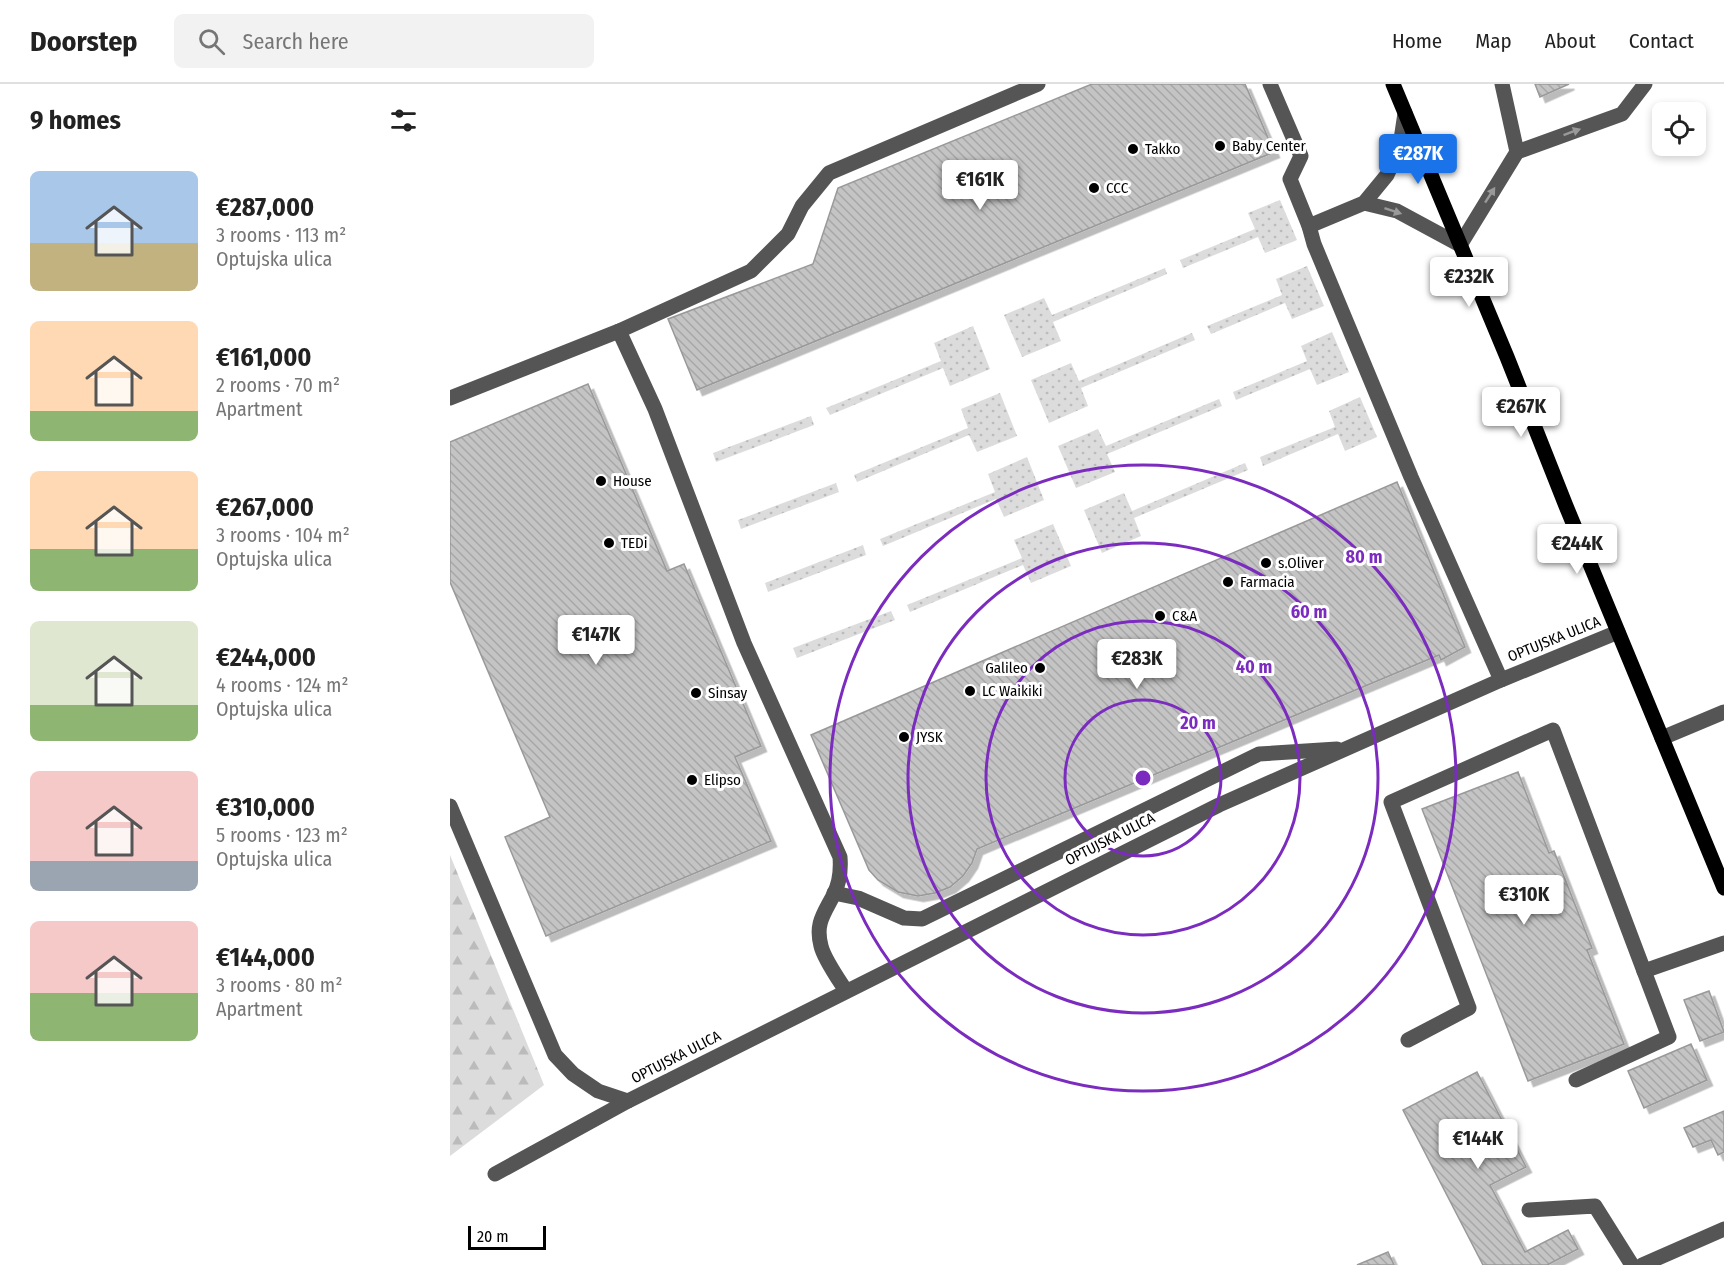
<!DOCTYPE html>
<html lang="en">
<head>
<meta charset="utf-8">
<style>
	body { margin:0; font-family:"Fira Sans Condensed",sans-serif; background:#f2f2f2; color:#222; height:100vh; display:flex; flex-direction:column; font-size:22px; white-space:nowrap }
	* { box-sizing:border-box; margin:0 }
	p { font-size:20px; color:#767676 }
	.icon { flex:none; width:33px; height:33px; fill:none; stroke:currentColor; stroke-width:2; stroke-linecap:round; stroke-linejoin:round }
	.map { position:relative; flex:1; overflow:hidden }
	.sheet { display:flex; flex-direction:column; background:#fff; width:450px }
	.sheet>* { flex:none }
	.buttons { position:absolute; left:1202px; top:18px; display:grid; gap:12px }
	.buttons a { display:grid; place-items:center; width:54px; height:54px; border-radius:9px; background:#fff; box-shadow:0 3px 9px #0003; font-size:30px }
	.scale { position:absolute; left:18px; bottom:15px; width:78px; box-sizing:border-box; padding-left:6px; border:3px solid #000; border-top:0; font-size:16px; line-height:21px; white-space:nowrap; color:#000; -webkit-text-stroke:4px #fff; paint-order:stroke }
	.price { position:absolute; translate:-50% -51px; padding:0 14px; border-radius:6px; background:#fff; color:#222; font-size:20px; line-height:39px; filter:drop-shadow(0 2px 3px #0008) }
	.price::after { content:''; position:absolute; left:50%; top:36px; width:18px; height:14px; margin-left:-9px; background:inherit; clip-path:polygon(0 0,100% 0,50% 100%) }
	.price.current { background:#1a73e8; color:#fff }
	ul { padding:0; list-style:none }
	li { display:flex; align-items:center; gap:18px; height:150px; padding:0 30px }
	li span { display:grid; place-items:center; flex:none; width:168px; height:120px; border-radius:9px; color:#555 }
	li>.icon { margin-inline-start:auto }
	span .icon { width:72px; height:72px; fill:#fffc; stroke-width:1 }
	li b { font-size:26px }
	h2 { display:flex; justify-content:space-between; align-items:center; height:72px; padding:0 30px; font-size:26px }
	header { display:flex; align-items:center; gap:36px; box-sizing:border-box; height:84px; padding:0 30px; background:#fff; border-bottom:2px solid #e0e0e0 }
	header strong { font-size:28px }
	nav { display:flex; gap:33px; margin-inline-start:auto; font-size:21px }
	.search { width:420px; height:54px; background:#f2f2f2; display:flex; align-items:center; gap:15px; box-sizing:border-box; padding:0 21px; border-radius:9px; color:#767676; font-size:22px }
	main { display:flex; flex:1; min-height:0 }
	.map>svg:first-child { display:block }
	.grass { fill:url(#grass-dots) }
	.forest { fill:url(#forest-firs) }
	.building { fill:url(#building-back-hatch); stroke:#999; stroke-width:1.5; filter:url(#shadow) }
	.lines { fill:none; stroke-linecap:round; stroke-linejoin:round }
	.minor { stroke:#555; stroke-width:15 }
	.major { stroke:#000; stroke-width:15 }
	.oneway { fill:#999 }
	.ring { fill:none; stroke:#7b2cbf; stroke-width:3 }
	.poi-dot { fill:#000; stroke:#fff; stroke-width:2 }
	.labels { text-anchor:middle; stroke-width:6; stroke-linejoin:round; paint-order:stroke }
	.poi-label { font-size:15px; fill:#000; stroke:#fff; text-anchor:start }
	.street-label { font-size:15px; fill:#000; stroke:#fff }
	.centre { fill:#7b2cbf; stroke:#fff; stroke-width:3 }
	.ring-label { font-size:18px; text-anchor:middle; font-weight:bold; fill:#7b2cbf; stroke:#fff; stroke-width:6; stroke-linejoin:round; paint-order:stroke }
</style>
</head>
<body>
<header>
<strong>Doorstep</strong>
<div class="search"><svg class="icon" aria-label="search" viewBox="0 0 24 24"><circle cx="10" cy="10" r="6"/><path d="M15 15l6 6"/></svg>Search here</div>
<nav><a>Home</a><a>Map</a><a>About</a><a>Contact</a></nav>
</header>
<main>
<section class="sheet">
<h2>9 homes<svg class="icon" aria-label="filters" viewBox="0 0 24 24"><path d="M4 7h16M4 17h16"/><circle cx="9" cy="7" r="2"/><circle cx="15" cy="17" r="2"/></svg></h2>
<ul>
<li><span style="background:linear-gradient(#a9c7e8 60%,#c2b280 0)"><svg class="icon" aria-label="home" viewBox="0 0 24 24"><path d="M3 11l9-7 9 7M6 9v11h12V9"/></svg></span><div><b>€287,000</b><p>3 rooms · 113 m²</p><p>Optujska ulica</p></div></li>
<li><span style="background:linear-gradient(#ffd9b3 75%,#8fb573 0)"><svg class="icon" aria-label="home" viewBox="0 0 24 24"><path d="M3 11l9-7 9 7M6 9v11h12V9"/></svg></span><div><b>€161,000</b><p>2 rooms · 70 m²</p><p>Apartment</p></div></li>
<li><span style="background:linear-gradient(#ffd9b3 65%,#8fb573 0)"><svg class="icon" aria-label="home" viewBox="0 0 24 24"><path d="M3 11l9-7 9 7M6 9v11h12V9"/></svg></span><div><b>€267,000</b><p>3 rooms · 104 m²</p><p>Optujska ulica</p></div></li>
<li><span style="background:linear-gradient(#dfe7d0 70%,#8fb573 0)"><svg class="icon" aria-label="home" viewBox="0 0 24 24"><path d="M3 11l9-7 9 7M6 9v11h12V9"/></svg></span><div><b>€244,000</b><p>4 rooms · 124 m²</p><p>Optujska ulica</p></div></li>
<li><span style="background:linear-gradient(#f6c9c9 75%,#9aa5b1 0)"><svg class="icon" aria-label="home" viewBox="0 0 24 24"><path d="M3 11l9-7 9 7M6 9v11h12V9"/></svg></span><div><b>€310,000</b><p>5 rooms · 123 m²</p><p>Optujska ulica</p></div></li>
<li><span style="background:linear-gradient(#f6c9c9 60%,#8fb573 0)"><svg class="icon" aria-label="home" viewBox="0 0 24 24"><path d="M3 11l9-7 9 7M6 9v11h12V9"/></svg></span><div><b>€144,000</b><p>3 rooms · 80 m²</p><p>Apartment</p></div></li>
</ul>
</section>
<div class="map">
<svg width="1274" height="1181" viewBox="0 0 1274 1181">
	<defs>
		<pattern id="grass-dots" width="8" height="8" patternUnits="userSpaceOnUse" patternTransform="scale(1.5)"><rect width="8" height="8" fill="#dcdcdc"/><path d="M2 2h.1M6 6h.1" fill="none" stroke="#bbb" stroke-width="1.8" stroke-linecap="round"/></pattern>
		<pattern id="forest-firs" width="22" height="20" patternUnits="userSpaceOnUse" patternTransform="scale(1.5)"><rect width="22" height="20" fill="#dcdcdc"/><path d="M5 1l3.5 6h-7zM16 11l3.5 6h-7z" fill="#bbb"/></pattern>
		<pattern id="building-back-hatch" width="6" height="6" patternUnits="userSpaceOnUse" patternTransform="scale(1.5)"><rect width="6" height="6" fill="#c4c4c4"/><path d="M-1 5l2 2M0 0l6 6M5-1l2 2" fill="none" stroke="#a7a7a7"/></pattern>
		<filter id="shadow"><feDropShadow dx="5.5" dy="5.5" stdDeviation="0" flood-color="#0004"/></filter>
	</defs>
	<rect width="100%" height="100%" fill="#fff"/>
	<!-- grass -->
	<g class="grass">
		<path d="M830 116 847 156 815 169 808 153 733 184 730 176 805 145 798 129Z"/>
		<path d="M857 182 874 222 842 235 835 219 761 250 757 242 832 211 826 195Z"/>
		<path d="M715 184 717 190 603 238 611 257 572 273 554 231 594 214 602 231Z"/>
		<path d="M523 242 540 285 500 302 493 284 380 331 376 324 491 277 484 259Z"/>
		<path d="M882 248 899 288 867 301 860 285 786 316 783 308 857 277 851 262Z"/>
		<path d="M742 249 745 256 631 304 638 322 599 339 581 296 621 279 629 297Z"/>
		<path d="M550 309 567 352 527 368 519 351 407 398 404 391 518 344 511 325Z"/>
		<path d="M910 313 927 353 895 367 888 350 813 382 810 373 885 343 879 327Z"/>
		<path d="M769 315 772 322 657 370 665 388 626 404 608 362 648 345 656 362Z"/>
		<path d="M361 332 364 341 266 378 263 369Z"/>
		<path d="M577 373 594 416 554 433 546 415 433 462 430 455 545 408 538 390Z"/>
		<path d="M795 379 798 386 684 434 691 452 652 469 634 426 674 409 682 427Z"/>
		<path d="M386 399 389 408 291 445 288 436Z"/>
		<path d="M603 440 621 482 581 499 573 481 460 528 457 521 572 474 564 456Z"/>
		<path d="M413 461 416 471 318 508 315 499Z"/>
		<path d="M441 527 445 536 347 574 343 564Z"/>
	</g>
	<!-- forest -->
	<path class="forest" d="M0 771 94 1001 0 1072Z"/>
	<!-- building -->
	<g class="building">
		<path d="M642 0H795L824 68 247 306 218 235 363 180 388 104Z"/>
		<path d="M1085 0H1119L1090 13Z"/>
		<path d="M138 300 217 487 234 480 311 662 285 673 321 757 96 852 55 753 100 733 0 498V358Z"/>
		<path d="M947 398 1015 563 991 576 989 571 527 765 522 779 513 792 500 803 485 809 468 812 448 808 428 796 419 786 361 651Z"/>
		<path d="M1068 688 1099 769 1104 767 1142 864 1137 866 1174 960 1078 997 972 725Z"/>
		<path d="M1259 907 1274 948 1250 957 1234 916Z"/>
		<path d="M1241 960 1257 996 1194 1024 1178 987Z"/>
		<path d="M1027 988 1076 1083 1040 1101 1075 1168 1118 1146 1128 1165 1097 1181H1033L953 1026Z"/>
		<path d="M1274 1027V1068L1268 1071 1261 1056 1243 1063 1234 1044Z"/>
		<path d="M938 1168 944 1181H907Z"/>
	</g>
	<g class="lines">
		<!-- minor -->
		<g class="minor">
			<path d="M820 0 851 72 840 95 859 142 864 160 961 393 1051 596"/>
			<path d="M1067 68 1172 30 1195 0"/>
			<path d="M914 119 947 127 1010 161 1067 68 1052 0"/>
			<path d="M859 142 914 119 937 91 950 62 955 29"/>
			<path d="M169 247 205 325 294 559 390 773C391 786 390 798 384 810 374 830 365 839 371 862 374 875 389 896 396 907"/>
			<path d="M0 314 169 247 301 187 338 150 352 122 379 89 588 0"/>
			<path d="M1212 654 1274 628"/>
			<path d="M0 722 105 971 123 990 148 1007 178 1017"/>
			<path d="M384 809 408 814 454 834 472 835 809 670 887 665"/>
			<path d="M958 956 1019 924 941 718 1103 646 1194 887 1274 859"/>
			<path d="M1126 996 1219 953 1194 887"/>
			<path d="M45 1090 178 1017 769 721 1051 596 1168 548"/>
			<path d="M1079 1126 1145 1122 1182 1181"/>
			<path d="M1192 1181 1274 1145"/>
		</g>
		<!-- major -->
		<path class="major" d="M943 0 1057 273 1116 422 1274 804"/>
	</g>
	<!-- one-way arrows -->
	<defs><path id="oneway-solid" d="M-6-.8H1V-3.2L6.5 0L1 3.2V.8H-6Z" transform="scale(1.5)"/></defs>
	<g class="oneway">
		<use href="#oneway-solid" transform="translate(1122 48) rotate(-20)"/>
		<use href="#oneway-solid" transform="translate(1040 111) rotate(-57)"/>
		<use href="#oneway-solid" transform="translate(943 127) rotate(18)"/>
	</g>
	<!-- distance rings -->
	<g class="ring">
		<circle cx="693" cy="694" r="78"/>
		<circle cx="693" cy="694" r="157"/>
		<circle cx="693" cy="694" r="235"/>
		<circle cx="693" cy="694" r="313"/>
	</g>
	<!-- markers -->
	<g class="poi-dot">
		<circle cx="770" cy="62" r="6"/>
		<circle cx="683" cy="65" r="6"/>
		<circle cx="644" cy="104" r="6"/>
		<circle cx="151" cy="397" r="6"/>
		<circle cx="159" cy="459" r="6"/>
		<circle cx="816" cy="479" r="6"/>
		<circle cx="778" cy="498" r="6"/>
		<circle cx="710" cy="532" r="6"/>
		<circle cx="590" cy="584" r="6"/>
		<circle cx="520" cy="607" r="6"/>
		<circle cx="246" cy="609" r="6"/>
		<circle cx="454" cy="653" r="6"/>
		<circle cx="242" cy="696" r="6"/>
	</g>
	<g class="labels">
		<!-- poi labels -->
		<g class="poi-label">
			<text x="782" y="67">Baby Center</text>
			<text x="695" y="70">Takko</text>
			<text x="656" y="109">CCC</text>
			<text x="163" y="402">House</text>
			<text x="171" y="464">TEDi</text>
			<text x="828" y="484">s.Oliver</text>
			<text x="790" y="503">Farmacia</text>
			<text x="722" y="537">C&amp;A</text>
			<text x="578" y="589" text-anchor="end">Galileo</text>
			<text x="532" y="612">LC Waikiki</text>
			<text x="258" y="614">Sinsay</text>
			<text x="466" y="658">JYSK</text>
			<text x="254" y="701">Elipso</text>
		</g>
		<!-- street labels -->
		<g class="street-label">
			<text transform="translate(1104 555) rotate(-22)" y="5">OPTUJSKA ULICA</text>
			<text transform="translate(660 755) rotate(-27)" y="5">OPTUJSKA ULICA</text>
			<text transform="translate(226 973) rotate(-27)" y="5">OPTUJSKA ULICA</text>
		</g>
	</g>
	<circle cx="693" cy="694" r="9" class="centre"/>
	<g class="ring-label">
		<text x="914" y="479">80 m</text>
		<text x="859" y="534">60 m</text>
		<text x="804" y="589">40 m</text>
		<text x="748" y="645">20 m</text>
	</g>
</svg>
<div class="buttons">
<a><svg class="icon" aria-label="locate" viewBox="0 0 24 24"><circle cx="12" cy="12" r="6"/><path d="M12 2v4M12 18v4M2 12h4M18 12h4"/></svg></a>
</div>
<div class="scale">20 m</div>
<b class="price current" style="left:968px;top:101px">€287K</b>
<b class="price" style="left:530px;top:127px">€161K</b>
<b class="price" style="left:1019px;top:224px">€232K</b>
<b class="price" style="left:1071px;top:354px">€267K</b>
<b class="price" style="left:1127px;top:491px">€244K</b>
<b class="price" style="left:146px;top:582px">€147K</b>
<b class="price" style="left:687px;top:606px">€283K</b>
<b class="price" style="left:1074px;top:842px">€310K</b>
<b class="price" style="left:1028px;top:1086px">€144K</b>
</div>
</main>
</body>
</html>
